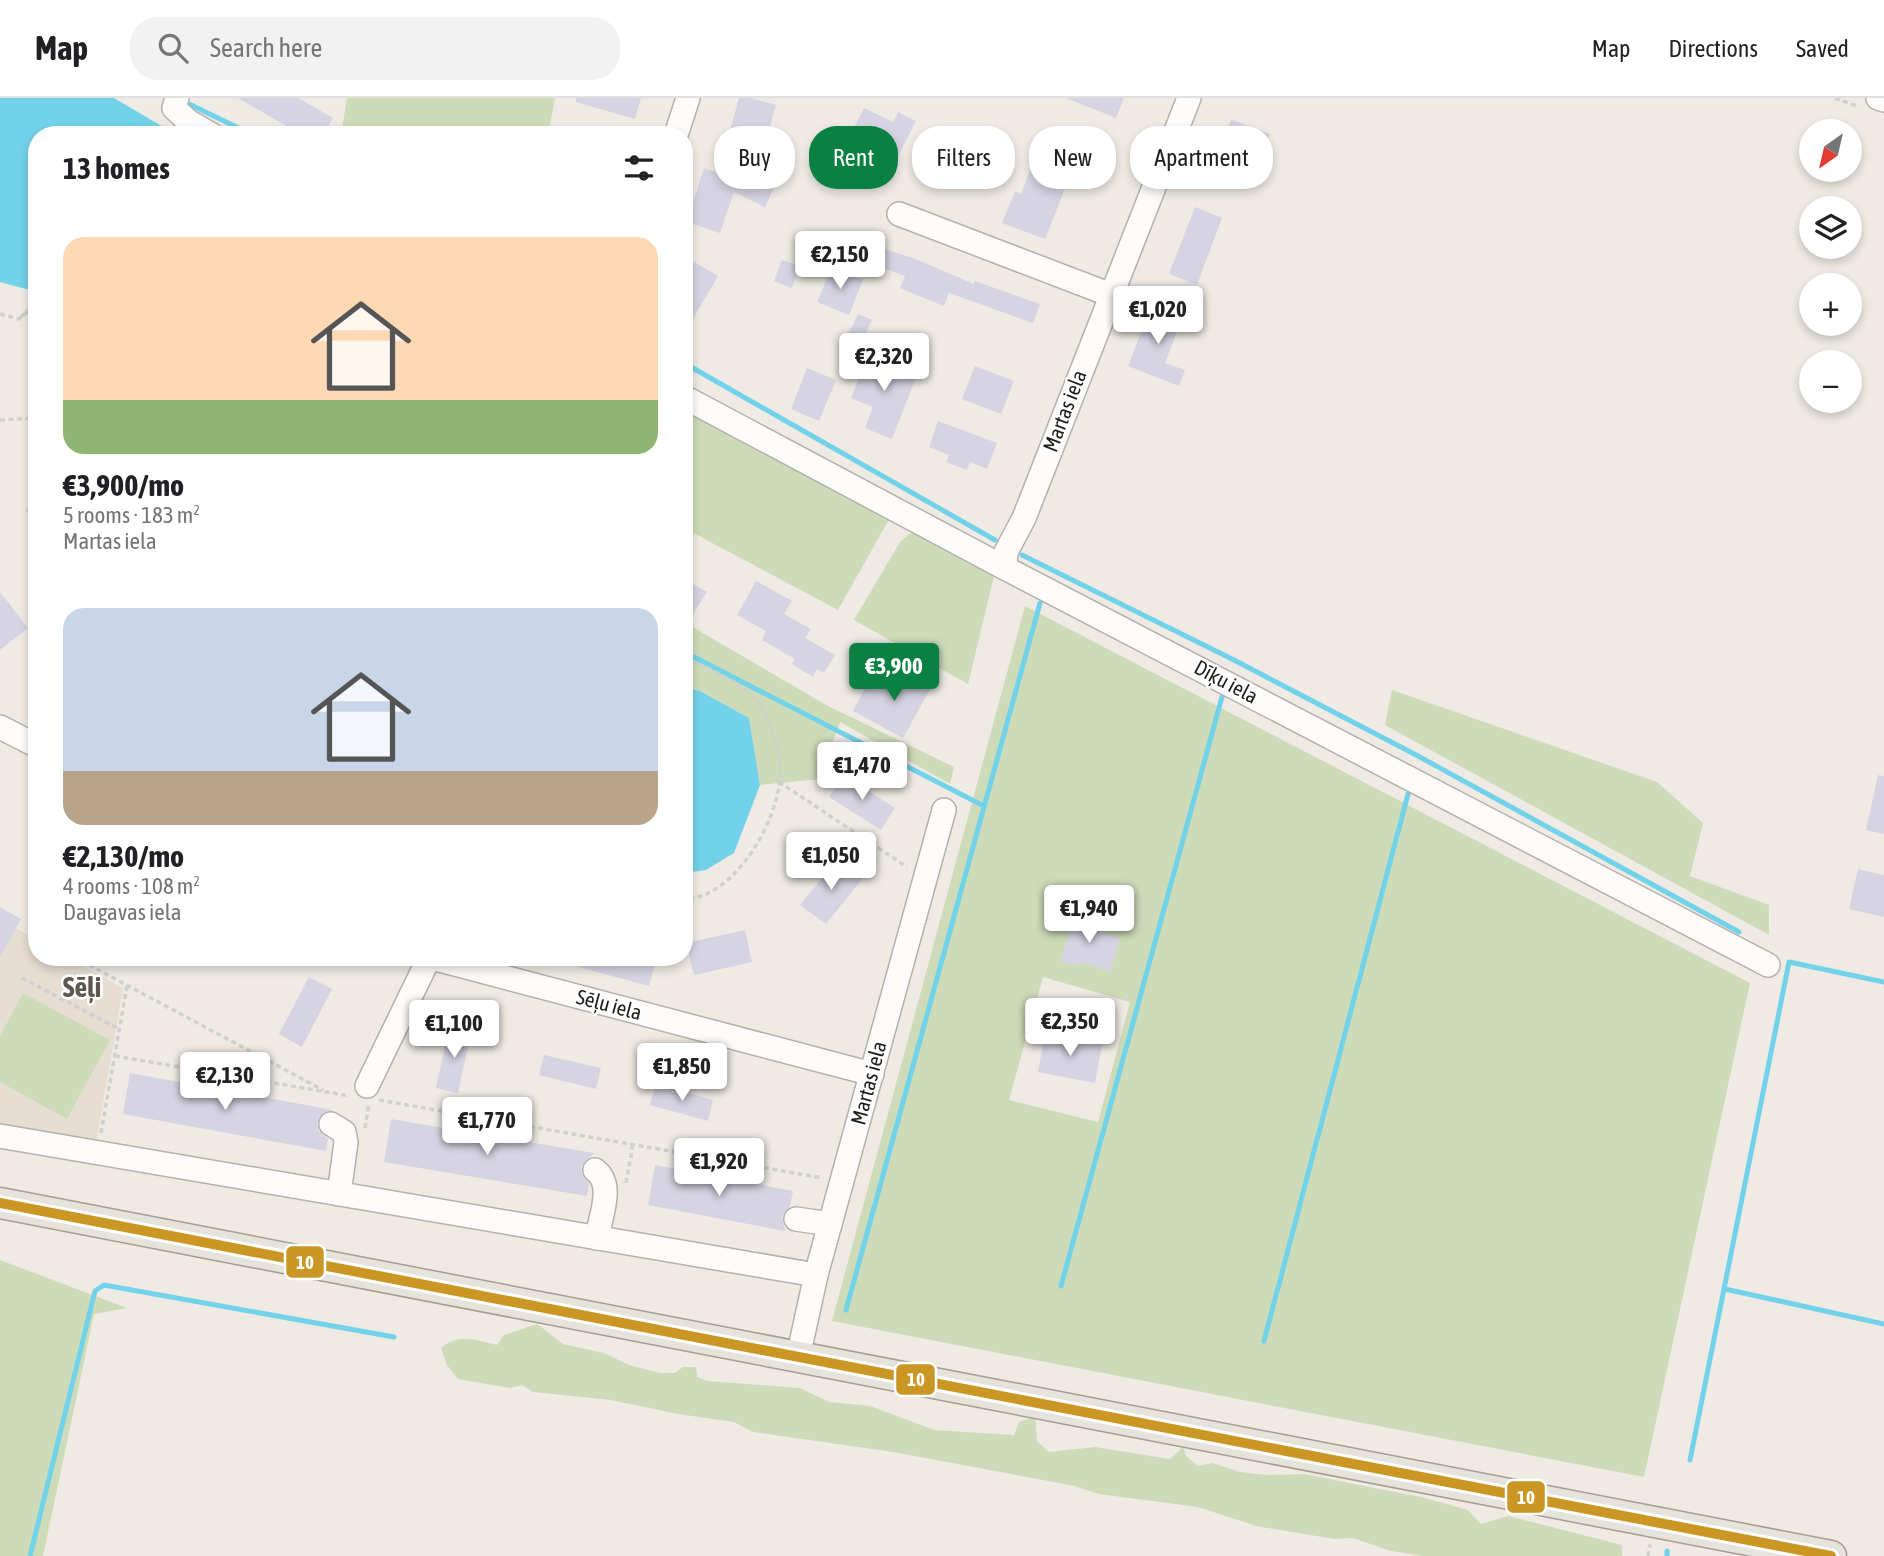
<!DOCTYPE html>
<html lang="en">
<head>
<meta charset="utf-8">
<style>
	body { margin:0; font-family:"Asap Condensed",sans-serif; background:#f2f2f2; color:#202124; height:100vh; display:flex; flex-direction:column; font-size:26px; white-space:nowrap }
	* { box-sizing:border-box; margin:0 }
	p { font-size:23px; color:#757577 }
	.icon { flex:none; width:38px; height:38px; fill:none; stroke:currentColor; stroke-width:2; stroke-linecap:round; stroke-linejoin:round }
	.map { position:relative; flex:1; overflow:hidden }
	.drawer { position:absolute; left:28px; top:28px; width:665px; height:840px; display:flex; flex-direction:column; background:#fff; border-radius:28px; box-shadow:0 4px 10px #0003 }
	.drawer>* { flex:none }
	.guide { position:absolute; left:714px; top:28px; width:665px; height:63px; display:flex; gap:14px }
	.needle { width:46px; rotate:214deg }
	.fabs { position:absolute; left:1799px; top:21px; display:grid; gap:14px }
	.fabs a { display:grid; place-items:center; width:63px; height:63px; border-radius:50%; background:#fff; box-shadow:0 4px 10px #0003; font-size:35px }
	.price { position:absolute; translate:-50% -60px; padding:0 16px; border-radius:7px; background:#fff; color:#222; font-size:23px; line-height:46px; filter:drop-shadow(0 2px 4px #0008) }
	.price::after { content:''; position:absolute; left:50%; top:42px; width:21px; height:16px; margin-left:-10px; background:inherit; clip-path:polygon(0 0,100% 0,50% 100%) }
	.price.active { background:#0b8043; color:#fff }
	ul { padding:0; list-style:none }
	li { display:grid; align-content:center; gap:14px; height:371px; padding:0 35px }
	li span { display:grid; place-items:center; height:217px; border-radius:21px; color:#555 }
	li>.icon { margin-inline-start:auto }
	span .icon { width:126px; height:126px; fill:#fffc; stroke-width:1 }
	li b { font-size:30px }
	h2 { display:flex; justify-content:space-between; align-items:center; height:84px; padding:0 35px; font-size:30px }
	.chip { padding:0 24px; border-radius:28px; background:#fff; box-shadow:0 4px 10px #0003; font-size:24px; line-height:63px }
	.chip.active { background:#0b8043; color:#fff }
	header { display:flex; align-items:center; gap:42px; box-sizing:border-box; height:98px; padding:0 35px; background:#fff; border-bottom:2px solid #e0e0e0 }
	header strong { font-size:33px }
	nav { display:flex; gap:38px; margin-inline-start:auto; font-size:24px }
	.search { width:490px; height:63px; background:#f2f2f2; display:flex; align-items:center; gap:18px; box-sizing:border-box; padding:0 24px; border-radius:28px; color:#757577; font-size:26px }
	.map>svg:first-child { display:block }
	.built { fill:#e6ded1 }
	.green { fill:#cddbb9; fill-rule:evenodd }
	.water { fill:#72d2e9 }
	.lines { fill:none; stroke-linecap:round; stroke-linejoin:round }
	.stream { stroke:#72d2e9; stroke-width:5 }
	.building { fill:#d6d4e2 }
	.minor-casing { stroke:#b4b1ac; stroke-width:26 }
	.major-casing { stroke:#a69c90; stroke-width:33 }
	.path { stroke:#d0d0ce; stroke-width:3.5; stroke-dasharray:5 3.5; stroke-linecap:butt }
	.minor { stroke:#fdfcfb; stroke-width:23 }
	.major { stroke:#e6e2dc; stroke-width:30 }
	.bus-1-casing { stroke:#fff; stroke-width:16 }
	.bus-1 { stroke:#ca9624; stroke-width:10 }
	.labels { text-anchor:middle; stroke-width:5; stroke-linejoin:round; paint-order:stroke }
	.street-label { font-size:21px; fill:#201e1a; stroke:#fff }
	.district-label { font-size:28px; font-weight:bold; fill:#5d564d; stroke:#fff }
	.line-badge { stroke:#fff; stroke-width:2.5 }
	.badge-label { font-size:19px; text-anchor:middle; font-weight:bold; fill:#fff }
</style>
</head>
<body>
<header>
<strong>Map</strong>
<div class="search"><svg class="icon" aria-label="search" viewBox="0 0 24 24"><circle cx="10" cy="10" r="6"/><path d="M15 15l6 6"/></svg>Search here</div>
<nav><a>Map</a><a>Directions</a><a>Saved</a></nav>
</header>
<div class="map">
<svg width="1884" height="1458" viewBox="0 0 1884 1458">
	<rect width="100%" height="100%" fill="#efeae4"/>
	<!-- built -->
	<path class="built" d="M0 821 37 842V859H68L123 890 96 1045 0 1029Z"/>
	<!-- green -->
	<g class="green">
		<path d="M347 0H555L548 37H341Z"/>
		<path d="M694 313 891 418 838 512 684 430V333Z"/>
		<path d="M912 434 995 474 968 586 854 522 900 444Z"/>
		<path d="M1025 508 1750 885 1644 1379 832 1223ZM1043 879 1130 904 1098 1024 1009 1002Z"/>
		<path d="M684 524 828 608 954 669 950 686 840 624 820 681 760 687 749 620 700 593 684 589Z"/>
		<path d="M1392 592 1657 684 1703 725 1690 778 1769 807V837L1385 627Z"/>
		<path d="M23 895 110 942 67 1021 0 984V938Z"/>
		<path d="M0 1162 127 1210 94 1216 43 1458H0Z"/>
		<path d="M537 1226 563 1246 604 1255 629 1267 660 1275H675L683 1269H696L697 1279 708 1283 800 1290 829 1304 870 1308 934 1332 1014 1337 1019 1324 1035 1319 1037 1343 1049 1354 1095 1349 1170 1361 1183 1349 1186 1358 1198 1368 1212 1365 1240 1374 1267 1377 1304 1376 1421 1399 1468 1412 1481 1426 1508 1418 1622 1447V1458H1423L1391 1453 1353 1440 1334 1441 1256 1428 1198 1409 1099 1396 1075 1388 893 1354 753 1334 734 1324 678 1316 611 1302 533 1294 522 1287 510 1290 458 1281 447 1267 441 1250C457 1235 478 1242 497 1247L504 1237Z"/>
	</g>
	<!-- water -->
	<g class="water">
		<path d="M0 0H114L177 37H37V191H26L0 184Z"/>
		<path d="M684 589 700 593 749 620 760 687 734 755 706 772 684 775Z"/>
	</g>
	<g class="lines">
		<!-- stream -->
		<g class="stream">
			<path d="M189 6 253 37"/>
			<path d="M684 265 995 442"/>
			<path d="M1022 457 1232 561 1418 658 1739 834"/>
			<path d="M684 554 984 708"/>
			<path d="M1061 1188 1222 599"/>
			<path d="M1725 1191 1884 1226"/>
			<path d="M846 1212 1040 505"/>
			<path d="M1264 1243 1408 696"/>
			<path d="M1690 1362 1789 864 1884 884"/>
			<path d="M30 1458 95 1193 104 1187 394 1239"/>
			<path d="M1667 1458V1453"/>
		</g>
	</g>
	<!-- building -->
	<g class="building">
		<path d="M238 0H298L333 20 323 37H302Z"/>
		<path d="M576 0H641L635 21 576 4Z"/>
		<path d="M739 0H751L776 7 759 68 780 76 765 109 734 94 720 135 687 124 704 70 718 75Z"/>
		<path d="M1066 0H1124L1116 20Z"/>
		<path d="M864 10 893 24 898 14 916 23 889 76 876 69 868 86 834 69Z"/>
		<path d="M1231 21 1270 36 1249 90 1210 75Z"/>
		<path d="M945 33 985 47 972 84 954 77 950 87 928 80Z"/>
		<path d="M1044 36 1081 51 1045 141 1002 125 1015 93 1021 96Z"/>
		<path d="M1195 109 1222 120 1197 187 1169 176Z"/>
		<path d="M881 150 913 160 974 186 975 183 1040 206 1033 225 949 195 944 208 900 190 905 178 875 167Z"/>
		<path d="M684 158 718 178 684 236Z"/>
		<path d="M782 162 800 168 792 190 774 183Z"/>
		<path d="M832 169 863 182 849 217 817 204Z"/>
		<path d="M1152 207 1183 219 1165 265 1185 272 1179 288 1128 268Z"/>
		<path d="M858 216 872 222 863 241 849 235Z"/>
		<path d="M869 254 918 274 892 341 865 330 873 309 851 300Z"/>
		<path d="M975 268 1014 283 1001 316 962 301Z"/>
		<path d="M807 270 836 282 819 323 791 311Z"/>
		<path d="M938 323 997 345 987 371 970 364 967 372 946 364 949 357 929 349Z"/>
		<path d="M684 481 707 494 684 530Z"/>
		<path d="M756 483 792 503 784 516 811 531 805 540 835 557 824 575 817 571 813 579 792 566 795 561 762 542 766 533 737 517Z"/>
		<path d="M0 494 28 530 0 552Z"/>
		<path d="M906 571 933 586 903 640 853 613 869 582 892 595Z"/>
		<path d="M844 677 895 710 881 732 829 699Z"/>
		<path d="M1878 677 1884 678V736L1866 732Z"/>
		<path d="M838 761 862 781 826 826 800 807Z"/>
		<path d="M1858 771 1884 777V819L1849 811Z"/>
		<path d="M0 809 21 821 0 859Z"/>
		<path d="M1074 817 1095 823 1093 832 1120 840 1110 873 1080 864 1079 868 1061 863Z"/>
		<path d="M745 832 752 864 694 877 686 845Z"/>
		<path d="M561 859H657L649 888 560 864Z"/>
		<path d="M309 879 332 891 302 949 279 936Z"/>
		<path d="M449 929 471 934 458 995 436 990Z"/>
		<path d="M1045 936 1102 946 1095 985 1038 974Z"/>
		<path d="M544 957 601 970 596 991 539 977Z"/>
		<path d="M130 975 333 1012 324 1014 317 1025 319 1033 328 1041 326 1053 123 1016Z"/>
		<path d="M656 986 713 1002 708 1023 650 1007Z"/>
		<path d="M391 1021 594 1055 581 1069 582 1076 589 1086 587 1098 384 1064Z"/>
		<path d="M655 1067 793 1093 790 1108 782 1118 785 1133 648 1107Z"/>
	</g>
	<g class="lines">
		<!-- minor casing -->
		<g class="minor-casing">
			<g id="minor">
				<path d="M177 0 174 10 188 23 212 37"/>
				<path d="M1878 0 1884 2"/>
				<path d="M676 37 688 0"/>
				<path d="M899 116 1111 197"/>
				<path d="M684 299 1005 470 1768 867"/>
				<path d="M1005 470 1006 454 1024 420 1189 0"/>
				<path d="M0 629 37 648"/>
				<path d="M428 859 872 976"/>
				<path d="M367 988 429 860"/>
				<path d="M331 1026 344 1034 346 1044 339 1096"/>
				<path d="M0 1038 816 1177"/>
				<path d="M595 1072C615 1087 600 1118 597 1140"/>
				<path d="M796 1121 830 1126"/>
				<path d="M798 1259 816 1177 944 712"/>
			</g>
		</g>
		<!-- major casing -->
		<g class="major-casing">
			<path id="major" d="M0 1105 1831 1458"/>
		</g>
		<!-- path -->
		<g class="path">
			<path d="M1835 0 1859 9"/>
			<path d="M0 216 19 221 34 208 37 211"/>
			<path d="M20 220 32 208"/>
			<path d="M0 322 37 320"/>
			<path d="M26 412 37 411"/>
			<path d="M684 559C700 566 744 587 754 599 771 621 781 652 780 679 778 723 734 801 684 801"/>
			<path d="M779 684 907 769"/>
			<path d="M74 859 323 992"/>
			<path d="M22 880 119 931"/>
			<path d="M115 958 350 998"/>
			<path d="M379 1002 823 1080"/>
			<path d="M365 1030 369 1006"/>
			<path d="M101 1035 127 888"/>
			<path d="M626 1085 633 1046"/>
			<path d="M1648 1458 1650 1446"/>
		</g>
		<!-- minor -->
		<use href="#minor" class="minor"/>
		<!-- major -->
		<use href="#major" class="major"/>
		<!-- bus-1 casing -->
		<g class="bus-1-casing">
			<path id="bus-1" d="M0 1105 1831 1458"/>
		</g>
		<!-- bus-1 -->
		<use href="#bus-1" class="bus-1"/>
	</g>
	<g class="labels">
		<!-- street labels -->
		<g class="street-label">
			<text transform="translate(1065 313) rotate(-69)" y="7">Martas iela</text>
			<text transform="translate(1226 584) rotate(28)" y="7">Dīķu iela</text>
			<text transform="translate(609 907) rotate(15)" y="7">Sēļu iela</text>
			<text transform="translate(869 985) rotate(-75)" y="7">Martas iela</text>
		</g>
		<!-- district labels -->
		<g class="district-label">
			<text x="82" y="899">Sēļi</text>
		</g>
	</g>
	<g class="line-badge">
		<rect x="285" y="1147" width="40" height="34" rx="7" fill="#ca9624"/>
		<rect x="895" y="1265" width="41" height="33" rx="7" fill="#ca9624"/>
		<rect x="1506" y="1382" width="40" height="34" rx="7" fill="#ca9624"/>
	</g>
	<g class="badge-label">
		<text x="305" y="1171">10</text>
		<text x="916" y="1288">10</text>
		<text x="1526" y="1406">10</text>
	</g>
</svg>
<div class="fabs">
<a><svg class="needle" viewBox="-14 -14 28 28"><path d="M0-13l5 13h-10z" fill="#e53935"/><path d="M0 13l5-13h-10z" fill="#757577"/></svg></a>
<a><svg class="icon" aria-label="layers" viewBox="0 0 24 24"><path d="M12 4l9 5-9 5-9-5zM3 14l9 5 9-5"/></svg></a>
<a>+</a>
<a>−</a>
</div>
<b class="price" style="left:840px;top:193px">€2,150</b>
<b class="price" style="left:1158px;top:248px">€1,020</b>
<b class="price" style="left:884px;top:295px">€2,320</b>
<b class="price active" style="left:894px;top:605px">€3,900</b>
<b class="price" style="left:862px;top:704px">€1,470</b>
<b class="price" style="left:831px;top:794px">€1,050</b>
<b class="price" style="left:1089px;top:847px">€1,940</b>
<b class="price" style="left:1070px;top:960px">€2,350</b>
<b class="price" style="left:454px;top:962px">€1,100</b>
<b class="price" style="left:682px;top:1005px">€1,850</b>
<b class="price" style="left:225px;top:1014px">€2,130</b>
<b class="price" style="left:487px;top:1059px">€1,770</b>
<b class="price" style="left:719px;top:1100px">€1,920</b>
<div class="guide">
<a class="chip">Buy</a>
<a class="chip active">Rent</a>
<a class="chip">Filters</a>
<a class="chip">New</a>
<a class="chip">Apartment</a>
</div>
<section class="drawer">
<h2>13 homes<svg class="icon" aria-label="filters" viewBox="0 0 24 24"><path d="M4 7h16M4 17h16"/><circle cx="9" cy="7" r="2"/><circle cx="15" cy="17" r="2"/></svg></h2>
<ul>
<li><span style="background:linear-gradient(#ffd9b3 75%,#8fb573 0)"><svg class="icon" aria-label="home" viewBox="0 0 24 24"><path d="M3 11l9-7 9 7M6 9v11h12V9"/></svg></span><div><b>€3,900/mo</b><p>5 rooms · 183 m²</p><p>Martas iela</p></div></li>
<li><span style="background:linear-gradient(#c9d6e8 75%,#b9a48a 0)"><svg class="icon" aria-label="home" viewBox="0 0 24 24"><path d="M3 11l9-7 9 7M6 9v11h12V9"/></svg></span><div><b>€2,130/mo</b><p>4 rooms · 108 m²</p><p>Daugavas iela</p></div></li>
</ul>
</section>
</div>
</body>
</html>
